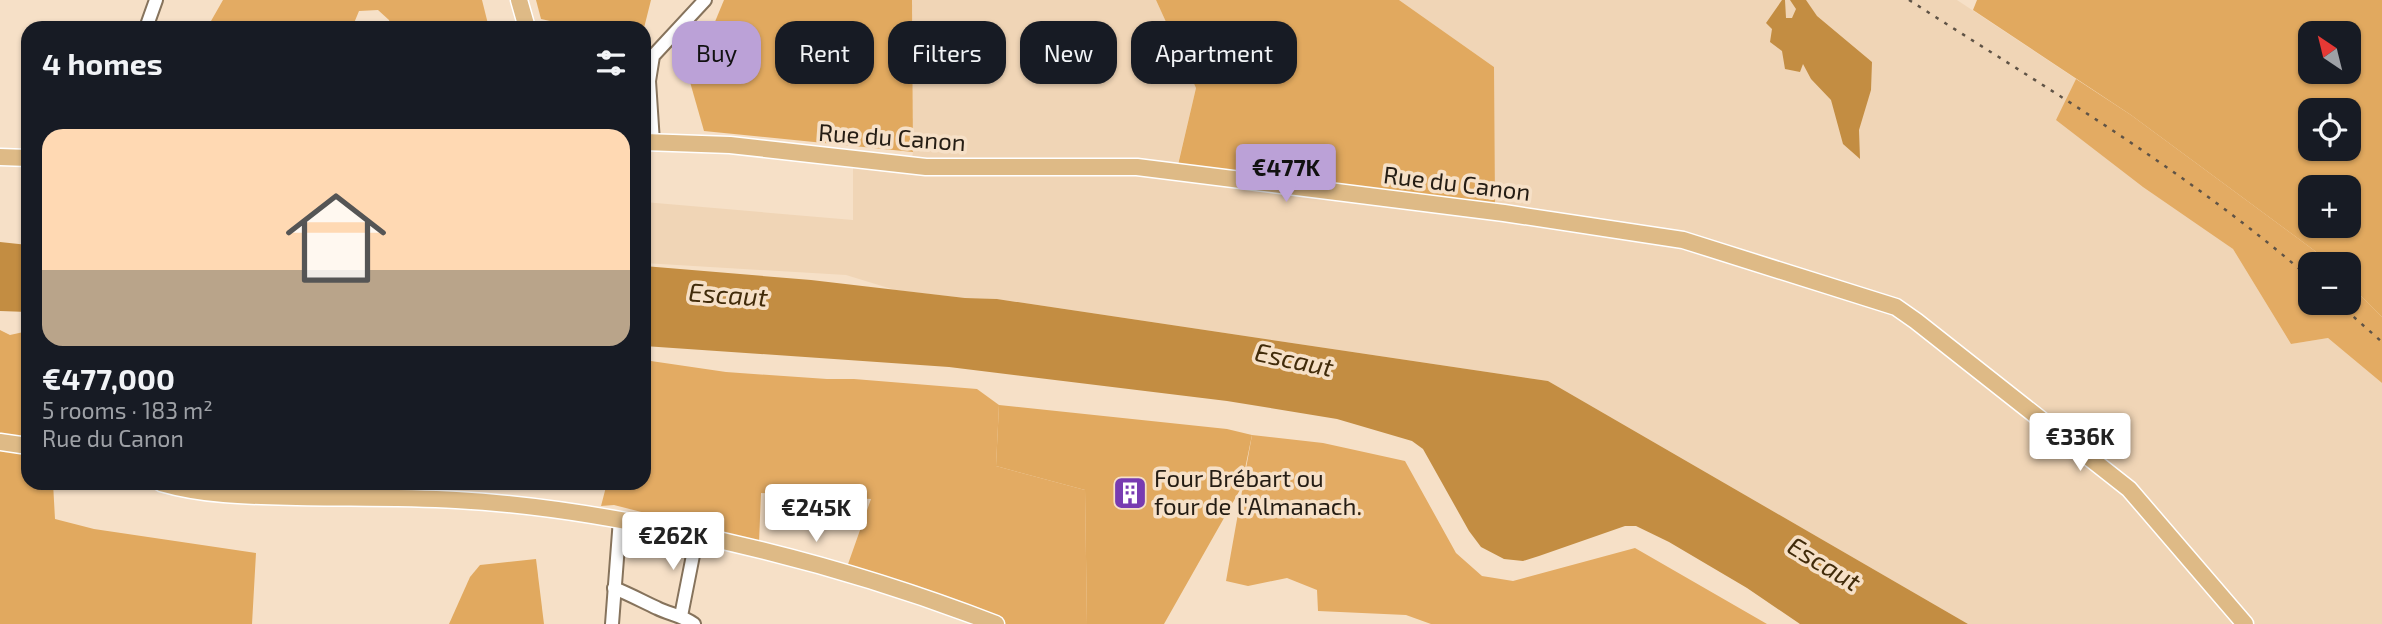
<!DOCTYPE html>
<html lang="en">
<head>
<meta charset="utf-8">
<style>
	body { margin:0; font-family:"Exo 2",sans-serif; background:#242831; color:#f1f3f6; height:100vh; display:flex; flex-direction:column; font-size:26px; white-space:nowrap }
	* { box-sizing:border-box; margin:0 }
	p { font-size:23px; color:#9ea1a6 }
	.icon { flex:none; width:38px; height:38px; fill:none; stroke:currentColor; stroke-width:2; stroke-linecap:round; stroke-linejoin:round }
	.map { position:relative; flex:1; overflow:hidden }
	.drawer { position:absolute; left:21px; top:21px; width:630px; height:469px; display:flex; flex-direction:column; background:#171b24; border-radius:21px; box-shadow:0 2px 5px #0004 }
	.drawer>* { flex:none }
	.banner { position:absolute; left:672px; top:21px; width:665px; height:63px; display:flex; gap:14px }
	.needle { width:46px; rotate:325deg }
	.fabs { position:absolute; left:2298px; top:21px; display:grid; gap:14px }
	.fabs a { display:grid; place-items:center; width:63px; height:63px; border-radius:14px; background:#171b24; box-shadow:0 2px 5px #0004; font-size:35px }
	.price { position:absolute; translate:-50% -60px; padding:0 16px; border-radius:7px; background:#fff; color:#222; font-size:23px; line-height:46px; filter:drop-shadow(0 2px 4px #0008) }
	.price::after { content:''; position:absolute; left:50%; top:42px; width:21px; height:16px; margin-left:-10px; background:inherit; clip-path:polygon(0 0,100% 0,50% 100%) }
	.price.on { background:#bba1d7; color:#111 }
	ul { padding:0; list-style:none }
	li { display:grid; align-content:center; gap:14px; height:371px; padding:0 21px }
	li span { display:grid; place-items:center; height:217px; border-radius:21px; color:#555 }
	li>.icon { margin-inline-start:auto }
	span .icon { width:126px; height:126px; fill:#fffc; stroke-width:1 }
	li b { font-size:30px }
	h2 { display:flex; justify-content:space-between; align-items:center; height:84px; padding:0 21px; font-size:30px }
	.pill { padding:0 24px; border-radius:21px; background:#171b24; box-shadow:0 2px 5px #0004; font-size:24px; line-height:63px }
	.pill.on { background:#bba1d7; color:#111 }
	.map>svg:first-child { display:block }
	.built { fill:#f0d5b6 }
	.green { fill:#e3ab63 }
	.forest { fill:#e1a95f; fill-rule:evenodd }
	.water { fill:#c38d42 }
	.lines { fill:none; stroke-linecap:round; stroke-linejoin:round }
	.minor-casing { stroke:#86735c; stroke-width:16 }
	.major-casing { stroke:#fff; stroke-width:19 }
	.minor { stroke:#fff; stroke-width:12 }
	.major { stroke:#deba86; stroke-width:16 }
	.rail { stroke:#5f5346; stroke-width:2.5; stroke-dasharray:3.5 7; stroke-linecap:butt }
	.labels { text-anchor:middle; stroke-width:7; stroke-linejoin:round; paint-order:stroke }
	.street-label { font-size:24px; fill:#251d14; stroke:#f6e0c7 }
	.poi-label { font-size:24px; fill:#251d14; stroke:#f6e0c7; text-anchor:start }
	.water-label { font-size:26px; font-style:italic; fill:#412b0a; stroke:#f6e0c7 }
</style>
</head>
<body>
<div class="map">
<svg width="2382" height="624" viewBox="0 0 2382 624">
	<rect width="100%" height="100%" fill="#f6e0c7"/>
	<!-- built -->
	<path class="built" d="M912 0H1156L1196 88 1178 164 1494 204V67L1399 0H1957L2076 79 2057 120 2233 249 2291 344 2328 338 2382 383V624H1968L1548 381 997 299 965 298 895 290 846 275 644 263V202L853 220V166L910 171 913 152Z"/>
	<!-- green -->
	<g class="green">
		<path d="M223 0H482L489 28H391L389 20 378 10 359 11 352 28H207Z"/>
		<path d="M2076 79 2131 115 2315 251 2328 264H2310V303H2348L2349 284 2382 317V383L2328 338 2291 344 2233 249 2143 187 2056 120Z"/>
		<path d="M644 360 726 372 827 379H854L977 389 999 405 996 466 1085 490 1087 624H989L847 567 871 499 761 493 759 542 614 505 601 506 607 483H644Z"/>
		<path d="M1252 435 1323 443 1405 461 1456 553 1482 576 1513 581 1635 548 1767 624H1431L1406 615 1318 611 1317 590 1287 578 1248 586 1226 581Z"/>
	</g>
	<!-- forest -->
	<g class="forest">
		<path d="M536 0H651L644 28H582L541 19Z"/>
		<path d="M724 0H912L913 152 704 131 690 82Z"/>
		<path d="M1156 0H1399L1494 67 1495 204 1178 165 1196 88Z"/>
		<path d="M1977 0H2382V317L2349 284 2348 264H2328L2315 251 2131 115 1973 10ZM2348 33V72H2310V33ZM2348 110V149H2310V110ZM2310 187H2348V226H2310Z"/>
		<path d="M0 330 10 335 28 331V483H53L55 519 94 529 256 553 252 624H0Z"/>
		<path d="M999 405 1227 429 1252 435 1241 488 1164 624H1087L1085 490 996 466Z"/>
		<path d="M536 559 544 624H449L470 577 480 565Z"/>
	</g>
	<!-- water -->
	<g class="water">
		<path d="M1782 0H1785L1786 18H1792L1796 9 1790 0H1806L1817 16 1872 62 1871 90 1859 130 1860 159 1843 144 1831 100 1811 79 1803 64 1800 72 1785 69 1782 51 1770 42 1772 29 1766 23Z"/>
		<path d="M0 242 28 245V312L0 311Z"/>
		<path d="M644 266 811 280 965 298 997 299 1548 381 1968 624H1800L1747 588 1669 542 1636 526H1625L1539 556 1523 561 1504 559 1481 547 1469 531 1423 449 1412 441 1337 419 1227 401 949 367 644 346Z"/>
	</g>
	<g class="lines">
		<!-- minor casing -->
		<g class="minor-casing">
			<g id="minor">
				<path d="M146 28 156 0"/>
				<path d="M653 142 649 81 653 56 705 0"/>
				<path d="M614 588C629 594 642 601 657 608 669 614 683 616 694 624"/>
				<path d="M681 616 697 535"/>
				<path d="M612 624 620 519"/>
			</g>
		</g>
		<!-- major casing -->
		<g class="major-casing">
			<g id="major">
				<path d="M519 0 527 28"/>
				<path d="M644 142 730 145 926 167H1137L1504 213 1683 240 1896 307 1916 321 2129 489 2245 624"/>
				<path d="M0 157 28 158"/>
				<path d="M0 442 28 446"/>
				<path d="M161 483C206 496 251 496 297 497 350 498 403 497 456 500 532 504 607 516 681 532 789 554 893 584 996 624"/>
			</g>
		</g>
		<!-- minor -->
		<use href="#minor" class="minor"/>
		<!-- major -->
		<use href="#major" class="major"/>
		<!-- rail -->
		<g class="rail">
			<path d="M1909 0C2046 88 2187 171 2310 278"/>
			<path d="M2338 303 2382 342"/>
		</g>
	</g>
	<!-- icons -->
	<defs>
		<g id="building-square" transform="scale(1.75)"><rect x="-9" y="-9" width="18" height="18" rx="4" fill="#783cb1" stroke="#f6e0c7"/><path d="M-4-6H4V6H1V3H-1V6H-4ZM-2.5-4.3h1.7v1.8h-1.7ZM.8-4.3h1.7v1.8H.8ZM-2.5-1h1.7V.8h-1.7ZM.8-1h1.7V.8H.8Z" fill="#fff"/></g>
	</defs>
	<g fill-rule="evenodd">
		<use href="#building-square" x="1130" y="493"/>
	</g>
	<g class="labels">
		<!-- street labels -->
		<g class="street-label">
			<text transform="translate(892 138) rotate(4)" y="8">Rue du Canon</text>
			<text transform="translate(1457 184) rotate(7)" y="8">Rue du Canon</text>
		</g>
		<!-- poi labels -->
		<g class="poi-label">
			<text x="1154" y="487">Four Brébart ou<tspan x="1154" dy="28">four de l'Almanach.</tspan></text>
		</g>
		<!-- water labels -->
		<g class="water-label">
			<text transform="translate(728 295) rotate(4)" y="9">Escaut</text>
			<text transform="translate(1294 360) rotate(12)" y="9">Escaut</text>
			<text transform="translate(1824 564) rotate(31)" y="9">Escaut</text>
		</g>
	</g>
</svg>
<div class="fabs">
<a><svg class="needle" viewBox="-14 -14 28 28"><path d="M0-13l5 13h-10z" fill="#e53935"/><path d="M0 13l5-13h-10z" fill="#9ea1a6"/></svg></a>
<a><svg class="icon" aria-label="locate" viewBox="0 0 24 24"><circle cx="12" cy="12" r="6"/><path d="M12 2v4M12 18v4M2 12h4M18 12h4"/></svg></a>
<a>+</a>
<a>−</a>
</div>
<b class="price on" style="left:1286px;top:204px">€477K</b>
<b class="price" style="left:2080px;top:473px">€336K</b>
<b class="price" style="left:816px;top:544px">€245K</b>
<b class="price" style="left:673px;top:572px">€262K</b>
<div class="banner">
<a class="pill on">Buy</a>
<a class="pill">Rent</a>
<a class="pill">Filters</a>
<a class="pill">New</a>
<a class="pill">Apartment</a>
</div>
<section class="drawer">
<h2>4 homes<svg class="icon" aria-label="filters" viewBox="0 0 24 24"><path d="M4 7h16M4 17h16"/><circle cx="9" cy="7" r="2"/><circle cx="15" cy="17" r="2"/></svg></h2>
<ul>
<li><span style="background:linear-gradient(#ffd9b3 65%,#b9a48a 0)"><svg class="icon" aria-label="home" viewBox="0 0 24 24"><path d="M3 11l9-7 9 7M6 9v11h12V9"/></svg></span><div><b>€477,000</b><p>5 rooms · 183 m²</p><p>Rue du Canon</p></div></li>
</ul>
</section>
</div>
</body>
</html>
